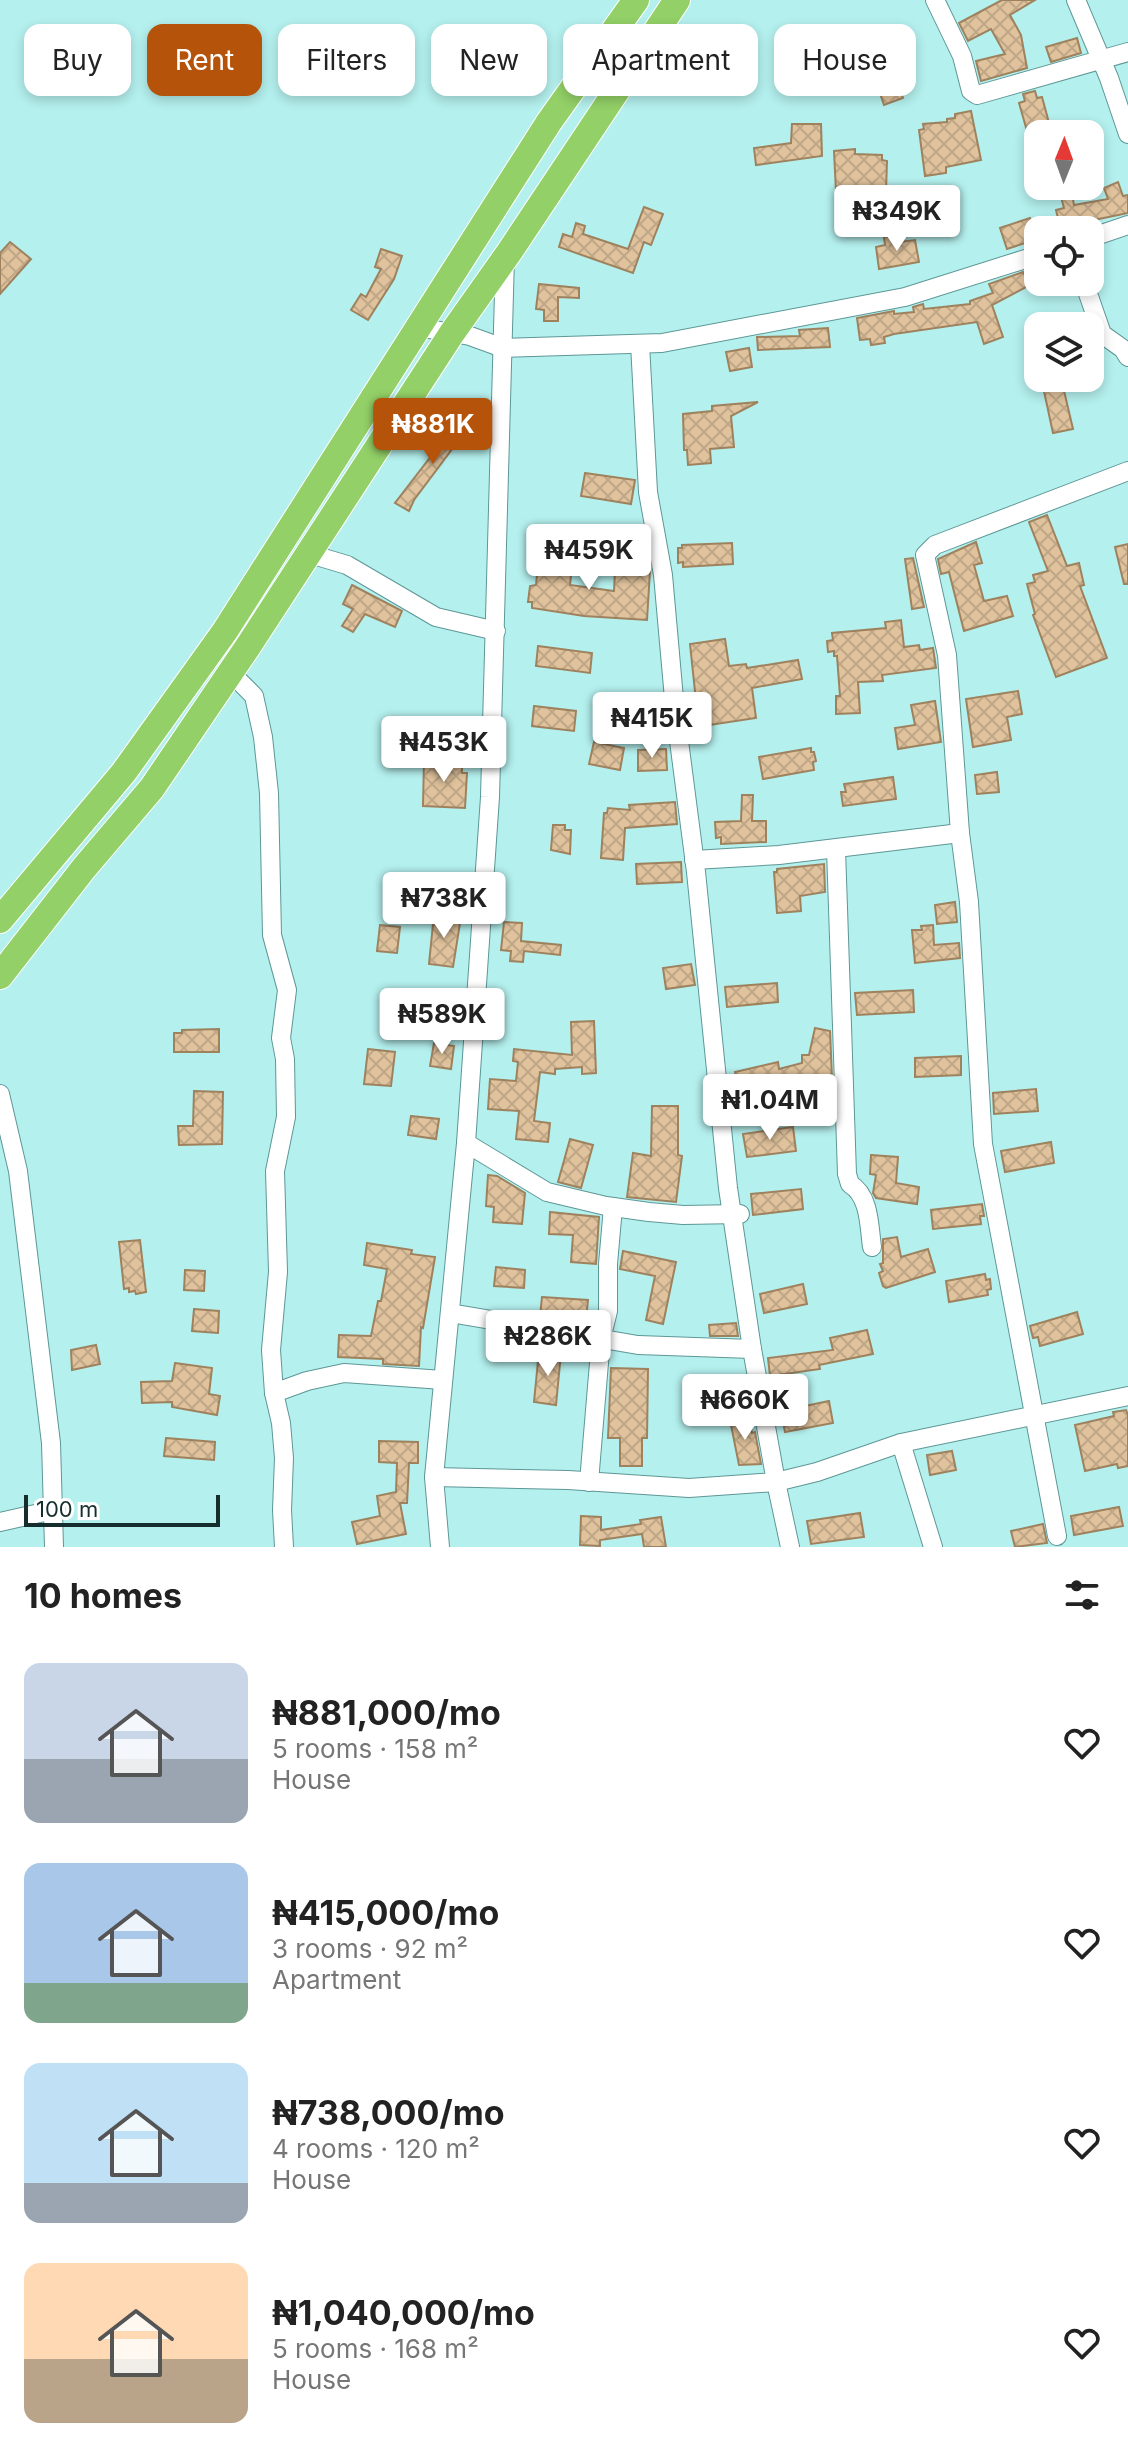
<!DOCTYPE html>
<html lang="en">
<head>
<meta charset="utf-8">
<style>
	body { margin:0; font-family:Inter,sans-serif; background:#f2f2f2; color:#222; height:100vh; display:flex; flex-direction:column; font-size:30px; white-space:nowrap }
	* { box-sizing:border-box; margin:0 }
	p { font-size:26px; color:#767676 }
	.icon { flex:none; width:44px; height:44px; fill:none; stroke:currentColor; stroke-width:2; stroke-linecap:round; stroke-linejoin:round }
	.map { position:relative; height:1547px; overflow:hidden }
	.panel { display:flex; flex-direction:column; background:#fff; flex:1 }
	.panel>* { flex:none }
	.guide { position:absolute; left:24px; top:24px; width:1080px; height:72px; display:flex; gap:16px }
	.needle { width:52px; rotate:1deg }
	.fabs { position:absolute; left:1024px; top:120px; display:grid; gap:16px }
	.fabs a { display:grid; place-items:center; width:80px; height:80px; border-radius:16px; background:#fff; box-shadow:0 4px 12px #0003; font-size:40px }
	.scale { position:absolute; left:24px; bottom:20px; width:196px; box-sizing:border-box; padding-left:8px; border:4px solid #152e2d; border-top:0; font-size:22px; line-height:28px; white-space:nowrap; color:#152e2d; -webkit-text-stroke:6px #fff; paint-order:stroke }
	.price { position:absolute; translate:-50% -68px; padding:0 18px; border-radius:8px; background:#fff; color:#222; font-size:26px; line-height:52px; filter:drop-shadow(0 2px 4px #0008) }
	.price::after { content:''; position:absolute; left:50%; top:48px; width:24px; height:18px; margin-left:-12px; background:inherit; clip-path:polygon(0 0,100% 0,50% 100%) }
	.price.selected { background:#b45309; color:#fff }
	ul { padding:0; list-style:none }
	li { display:flex; align-items:center; gap:24px; height:200px; padding:0 24px }
	li span { display:grid; place-items:center; flex:none; width:224px; height:160px; border-radius:16px; color:#555 }
	li>.icon { margin-inline-start:auto }
	span .icon { width:96px; height:96px; fill:#fffc; stroke-width:1 }
	li b { font-size:34px }
	h2 { display:flex; justify-content:space-between; align-items:center; height:96px; padding:0 24px; font-size:34px }
	.chip { padding:0 28px; border-radius:16px; background:#fff; box-shadow:0 4px 12px #0003; font-size:28px; line-height:72px }
	.chip.selected { background:#b45309; color:#fff }
	.map>svg:first-child { display:block }
	.building { fill:url(#building-cross-hatch); stroke:#9e825e; stroke-width:2 }
	.lines { fill:none; stroke-linecap:round; stroke-linejoin:round }
	.minor-casing { stroke:#5d9796; stroke-width:20 }
	.highway-casing { stroke:#fff; stroke-width:28 }
	.minor { stroke:#fff; stroke-width:18 }
	.highway { stroke:#93d067; stroke-width:26 }
</style>
</head>
<body>
<div class="map">
<svg width="1128" height="1547" viewBox="0 0 1128 1547">
	<defs>
		<pattern id="building-cross-hatch" width="8" height="8" patternUnits="userSpaceOnUse" patternTransform="scale(2)"><rect width="8" height="8" fill="#e0c29c"/><path d="M0 0l8 8M0 8l8-8" fill="none" stroke="#bfa787"/></pattern>
	</defs>
	<rect width="100%" height="100%" fill="#b4f0ee"/>
	<!-- building -->
	<g class="building">
		<path d="M1002 0H1035L1010 15 1021 35 1027 68 981 81 976 61 1005 54 991 29 968 41 959 23Z"/>
		<path d="M1077 38 1081 53 1051 62 1046 47Z"/>
		<path d="M888 55 903 98 884 105 869 61Z"/>
		<path d="M1035 91 1037 98 1042 97 1052 134H1038V159H1035L1019 103 1025 101 1023 94Z"/>
		<path d="M971 111 981 160 946 167V173L925 176 919 130 924 129 923 124 947 122V119L955 118V114Z"/>
		<path d="M792 124H821L822 156 756 165 754 148 791 143Z"/>
		<path d="M855 149V154L882 155V160L887 161 886 191 857 190 858 212 837 213 834 151Z"/>
		<path d="M1118 182 1123 196 1128 195V213L1060 227 1056 210 1064 208 1061 197 1072 194 1074 205 1108 199 1104 188Z"/>
		<path d="M644 207 663 214 651 245 644 242 633 273 559 247 563 234 572 237 576 223 585 226 583 234 628 249Z"/>
		<path d="M1030 218 1037 239 1007 249 1000 228Z"/>
		<path d="M899 234 900 242 915 240 919 262 879 269 876 247 885 245 884 237Z"/>
		<path d="M10 242 31 259 0 294V253Z"/>
		<path d="M381 249 402 256 394 279 368 320 351 310 361 294 366 297 381 269 375 267Z"/>
		<path d="M1023 272 1030 285 992 305 1003 337 984 344 977 322 894 334 884 337 885 343 871 345 870 339 860 340 857 318 894 311V314L914 312 913 307 923 304 924 309 970 304V301L993 293 989 284Z"/>
		<path d="M539 284 579 288V298L558 297V321H544V310L536 309Z"/>
		<path d="M828 328 830 347 758 350 757 337 800 336 799 330Z"/>
		<path d="M749 348 752 367 730 371 726 352Z"/>
		<path d="M1061 378 1073 429 1053 433 1042 382Z"/>
		<path d="M758 402 731 416 734 447 710 449 711 463 688 465 687 450H684L683 414 712 411V406Z"/>
		<path d="M453 424 470 430 464 447 456 444 414 500 409 511 395 503 442 442 446 444Z"/>
		<path d="M585 473 635 480 631 504 581 496Z"/>
		<path d="M1047 515 1067 566 1079 563 1084 585 1080 586 1107 658 1056 677 1033 615 1035 614 1027 584 1035 582 1033 575 1048 571 1029 522Z"/>
		<path d="M976 542 982 563 974 565 984 601 1007 596 1013 616 964 631 949 572 941 574 938 559Z"/>
		<path d="M732 543 733 564 683 567V562L678 563V548H682V545Z"/>
		<path d="M1128 544V584H1124L1115 547Z"/>
		<path d="M539 553 573 557 570 585 614 591 615 570 650 571 647 620 584 616 532 608V602H528L530 586 536 585Z"/>
		<path d="M913 558 924 607 912 609 905 559Z"/>
		<path d="M352 585 402 611 395 627 365 614 353 632 342 626 353 609 343 604Z"/>
		<path d="M901 620 904 647 919 645 920 650 933 648 936 668 882 675 883 681 858 682 860 713 836 714V696H840L837 656H834V651L828 652 827 641 833 640 832 633 886 628 885 622Z"/>
		<path d="M725 639 729 666 746 664 747 668 798 660 802 679 752 688 756 718 689 728 686 703 696 701 690 644Z"/>
		<path d="M538 646 592 653 590 673 536 666Z"/>
		<path d="M1018 691 1022 714 1007 717 1011 740 973 747 966 699Z"/>
		<path d="M935 701 941 742 898 749 895 728 915 725 911 705Z"/>
		<path d="M534 706 576 711 574 731 532 726Z"/>
		<path d="M594 742 624 748 620 770 589 764Z"/>
		<path d="M811 748V752H814L816 761 813 762 814 770 763 779 759 757Z"/>
		<path d="M666 749 667 770 638 771V750Z"/>
		<path d="M424 759H458V762H462V773H467L465 808 423 806Z"/>
		<path d="M997 772 999 792 977 794 975 775Z"/>
		<path d="M893 777 896 799 843 806 841 792H846L844 784Z"/>
		<path d="M742 795H753L752 821H766V842L721 844V837L716 838 715 822 741 821Z"/>
		<path d="M675 802 677 824 625 828 623 860 601 858 604 813H607L608 808 630 810 629 805Z"/>
		<path d="M553 825H565V830H571L570 854 551 850Z"/>
		<path d="M681 862 682 882 637 884 636 864Z"/>
		<path d="M824 864 825 892 800 896 801 911 777 913 774 872H777V869Z"/>
		<path d="M955 902 957 922 937 924 935 905Z"/>
		<path d="M434 914 461 917 453 967 429 964Z"/>
		<path d="M504 922 522 923 521 941 561 945 560 955 524 951 523 962 510 961 511 951 501 950Z"/>
		<path d="M380 925 400 927 397 953 377 951Z"/>
		<path d="M933 925 934 945 959 943 960 958 915 963 912 930H922L921 926Z"/>
		<path d="M691 964 695 985 666 989 663 968Z"/>
		<path d="M777 983 778 1002 727 1007 725 987Z"/>
		<path d="M913 990 914 1012 857 1015 855 993Z"/>
		<path d="M594 1021 596 1073 582 1074V1067L555 1069V1074L540 1072 534 1121 550 1123 548 1142 516 1139 519 1111 488 1109 490 1079 516 1081 518 1062 513 1061 514 1049 572 1055 571 1022Z"/>
		<path d="M815 1028 830 1031 832 1078 787 1075 789 1082 783 1083 784 1088 741 1099 735 1072 778 1062 779 1069 802 1063V1055H809Z"/>
		<path d="M219 1029V1052H174V1033H182V1030Z"/>
		<path d="M434 1043 454 1046 451 1069 430 1066Z"/>
		<path d="M368 1049 395 1052 391 1086 364 1084Z"/>
		<path d="M961 1056V1075L915 1077V1058Z"/>
		<path d="M1036 1089 1038 1111 994 1114 993 1093Z"/>
		<path d="M194 1091 223 1092 222 1144 179 1145 178 1126H193Z"/>
		<path d="M652 1106H678V1155L682 1156 676 1202 627 1197 633 1153 651 1156Z"/>
		<path d="M411 1116 439 1119 436 1139 408 1135Z"/>
		<path d="M793 1127 796 1151 747 1157 743 1134Z"/>
		<path d="M570 1139 593 1145 581 1188 558 1182Z"/>
		<path d="M1051 1142 1054 1163 1005 1172 1001 1151Z"/>
		<path d="M871 1155 898 1157 896 1183 919 1187 917 1204 876 1198 873 1193 876 1175 870 1174Z"/>
		<path d="M488 1175 497 1176 525 1193 522 1224 493 1222 494 1207 486 1206Z"/>
		<path d="M801 1189 803 1209 753 1215 751 1194Z"/>
		<path d="M982 1204 984 1216H980L981 1224 933 1229 931 1210Z"/>
		<path d="M550 1212 599 1217 596 1264 571 1262 573 1235 549 1234Z"/>
		<path d="M897 1237 901 1257 928 1249 935 1272 886 1288 883 1286 879 1273 883 1271 880 1264 883 1263V1239Z"/>
		<path d="M140 1240 146 1292 136 1294 135 1291 129 1292V1288L124 1289 119 1242Z"/>
		<path d="M367 1243 412 1250 411 1254 435 1257 423 1328 421 1327 419 1366 383 1364V1359L338 1357 339 1335 371 1336 378 1301H381L387 1269 364 1265Z"/>
		<path d="M623 1251 676 1262 663 1324 646 1320 655 1276 620 1269Z"/>
		<path d="M496 1267 525 1270 524 1288 494 1286Z"/>
		<path d="M185 1270 205 1271 204 1291 184 1290Z"/>
		<path d="M985 1274 986 1280 990 1279 991 1289 987 1290 988 1295 949 1302 946 1281Z"/>
		<path d="M803 1284 807 1304 764 1313 760 1294Z"/>
		<path d="M542 1297 588 1300 586 1320 540 1316Z"/>
		<path d="M194 1309 219 1311 218 1333 192 1331Z"/>
		<path d="M1077 1312 1083 1334 1040 1346 1038 1337 1033 1338 1030 1326Z"/>
		<path d="M736 1323 738 1336H710L709 1325Z"/>
		<path d="M867 1330 873 1354 819 1365 820 1369 770 1376 768 1358 833 1350 830 1338Z"/>
		<path d="M96 1345 100 1364 72 1370 71 1350Z"/>
		<path d="M539 1351 561 1353 556 1405 534 1402Z"/>
		<path d="M175 1363 212 1368 209 1394 220 1396 217 1415 172 1407V1402L142 1403 141 1382 172 1381Z"/>
		<path d="M611 1368 648 1369 647 1438H642V1466H620V1438H608Z"/>
		<path d="M829 1401 833 1423 785 1432 781 1411Z"/>
		<path d="M1126 1410 1128 1415V1466L1118 1468 1117 1464 1085 1471 1075 1425 1114 1416 1113 1412Z"/>
		<path d="M748 1416 752 1433 755 1432 761 1464 739 1465 730 1420Z"/>
		<path d="M166 1438 215 1442 214 1460 164 1456Z"/>
		<path d="M379 1441 418 1442V1463H409L407 1503H400L406 1534 357 1544 352 1522 380 1516 377 1496 396 1492 397 1463 379 1462Z"/>
		<path d="M952 1451 956 1470 930 1475 927 1455Z"/>
		<path d="M1119 1507 1123 1526 1074 1535 1071 1516Z"/>
		<path d="M860 1513 864 1537 811 1544 807 1521Z"/>
		<path d="M581 1516 601 1517V1530L641 1524 640 1520 661 1517 666 1547H644L642 1534 600 1540V1546L580 1545Z"/>
		<path d="M1043 1524 1047 1543 1015 1547 1011 1531Z"/>
	</g>
	<g class="lines">
		<!-- minor casing -->
		<g class="minor-casing">
			<g id="minor">
				<path d="M935 0 962 56 971 91 977 95 1128 52"/>
				<path d="M1076 0 1109 78 1128 134"/>
				<path d="M1090 238 1128 225"/>
				<path d="M1084 282 1102 334 1123 349 1128 357"/>
				<path d="M417 327 470 336 503 348 662 343 905 297 1038 255"/>
				<path d="M310 554 347 565 436 617 496 631"/>
				<path d="M231 673 254 696 263 737 269 793 272 935 287 990 281 1038 285 1059 286 1117 275 1171 278 1272 271 1350 274 1393 281 1423 284 1458 282 1510 284 1547"/>
				<path d="M836 849 847 1174 850 1184C870 1196 869 1226 872 1247"/>
				<path d="M694 860 779 855 960 833"/>
				<path d="M0 1094 18 1171 51 1443 54 1547"/>
				<path d="M466 1143 547 1192 606 1206 649 1212 683 1215 740 1214"/>
				<path d="M450 1313 638 1345 752 1349"/>
				<path d="M274 1393 307 1381 344 1373 443 1380"/>
				<path d="M901 1443 933 1547"/>
				<path d="M434 1477 568 1480 689 1488 776 1482 752 1349 728 1188 696 872 675 710 663 575 648 492 640 344"/>
				<path d="M589 1482 601 1339 608 1311V1264L613 1207"/>
				<path d="M0 1522 53 1510"/>
				<path d="M1057 1536 983 1144 969 902 960 833 947 655 925 555 935 545 1128 471"/>
				<path d="M440 1547 434 1477 466 1143 490 797 505 257"/>
				<path d="M790 1547 776 1482 817 1472 901 1443 1128 1396"/>
			</g>
		</g>
		<!-- highway casing -->
		<g class="highway-casing">
			<g id="highway">
				<path d="M0 920 124 772 225 631 549 122 636 0"/>
				<path d="M0 976 84 868 152 788 249 645 452 333 510 251 677 0"/>
			</g>
		</g>
		<!-- minor -->
		<use href="#minor" class="minor"/>
		<!-- highway -->
		<use href="#highway" class="highway"/>
	</g>
</svg>
<div class="fabs">
<a><svg class="needle" viewBox="-14 -14 28 28"><path d="M0-13l5 13h-10z" fill="#e53935"/><path d="M0 13l5-13h-10z" fill="#767676"/></svg></a>
<a><svg class="icon" aria-label="locate" viewBox="0 0 24 24"><circle cx="12" cy="12" r="6"/><path d="M12 2v4M12 18v4M2 12h4M18 12h4"/></svg></a>
<a><svg class="icon" aria-label="layers" viewBox="0 0 24 24"><path d="M12 4l9 5-9 5-9-5zM3 14l9 5 9-5"/></svg></a>
</div>
<div class="scale">100 m</div>
<b class="price" style="left:897px;top:253px">₦349K</b>
<b class="price selected" style="left:433px;top:466px">₦881K</b>
<b class="price" style="left:589px;top:592px">₦459K</b>
<b class="price" style="left:652px;top:760px">₦415K</b>
<b class="price" style="left:444px;top:784px">₦453K</b>
<b class="price" style="left:444px;top:940px">₦738K</b>
<b class="price" style="left:442px;top:1056px">₦589K</b>
<b class="price" style="left:770px;top:1142px">₦1.04M</b>
<b class="price" style="left:548px;top:1378px">₦286K</b>
<b class="price" style="left:745px;top:1442px">₦660K</b>
<div class="guide">
<a class="chip">Buy</a>
<a class="chip selected">Rent</a>
<a class="chip">Filters</a>
<a class="chip">New</a>
<a class="chip">Apartment</a>
<a class="chip">House</a>
</div>
</div>
<section class="panel">
<h2>10 homes<svg class="icon" aria-label="filters" viewBox="0 0 24 24"><path d="M4 7h16M4 17h16"/><circle cx="9" cy="7" r="2"/><circle cx="15" cy="17" r="2"/></svg></h2>
<ul>
<li><span style="background:linear-gradient(#c9d6e8 60%,#9aa5b1 0)"><svg class="icon" aria-label="home" viewBox="0 0 24 24"><path d="M3 11l9-7 9 7M6 9v11h12V9"/></svg></span><div><b>₦881,000/mo</b><p>5 rooms · 158 m²</p><p>House</p></div><svg class="icon" aria-label="heart" viewBox="0 0 24 24"><path d="M12 20l-8-8c-3-5 5-10 8-4 3-6 11-1 8 4z"/></svg></li>
<li><span style="background:linear-gradient(#a9c7e8 75%,#7fa58c 0)"><svg class="icon" aria-label="home" viewBox="0 0 24 24"><path d="M3 11l9-7 9 7M6 9v11h12V9"/></svg></span><div><b>₦415,000/mo</b><p>3 rooms · 92 m²</p><p>Apartment</p></div><svg class="icon" aria-label="heart" viewBox="0 0 24 24"><path d="M12 20l-8-8c-3-5 5-10 8-4 3-6 11-1 8 4z"/></svg></li>
<li><span style="background:linear-gradient(#bfe0f5 75%,#9aa5b1 0)"><svg class="icon" aria-label="home" viewBox="0 0 24 24"><path d="M3 11l9-7 9 7M6 9v11h12V9"/></svg></span><div><b>₦738,000/mo</b><p>4 rooms · 120 m²</p><p>House</p></div><svg class="icon" aria-label="heart" viewBox="0 0 24 24"><path d="M12 20l-8-8c-3-5 5-10 8-4 3-6 11-1 8 4z"/></svg></li>
<li><span style="background:linear-gradient(#ffd9b3 60%,#b9a48a 0)"><svg class="icon" aria-label="home" viewBox="0 0 24 24"><path d="M3 11l9-7 9 7M6 9v11h12V9"/></svg></span><div><b>₦1,040,000/mo</b><p>5 rooms · 168 m²</p><p>House</p></div><svg class="icon" aria-label="heart" viewBox="0 0 24 24"><path d="M12 20l-8-8c-3-5 5-10 8-4 3-6 11-1 8 4z"/></svg></li>
</ul>
</section>
</body>
</html>
